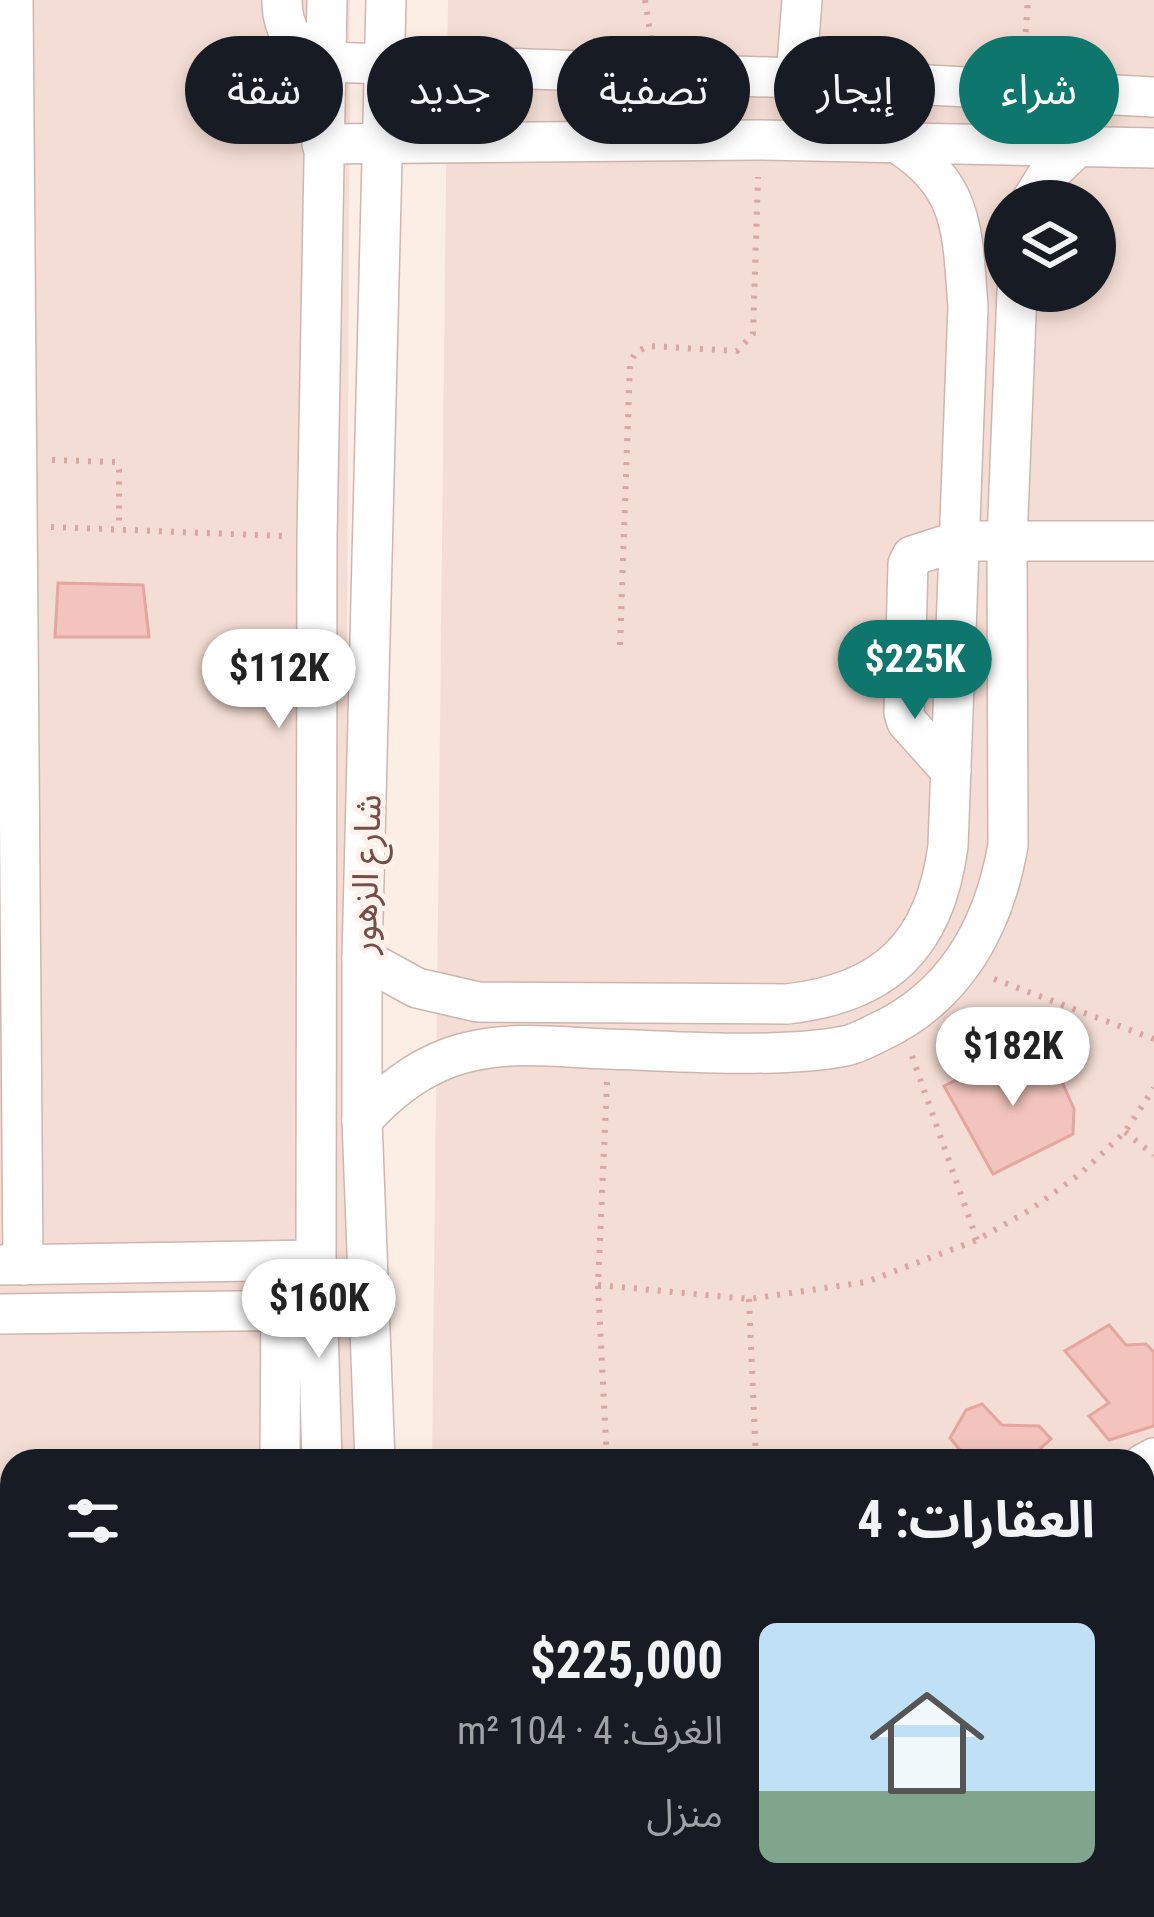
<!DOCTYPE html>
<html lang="ar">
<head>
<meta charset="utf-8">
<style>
	body { margin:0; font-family:"Roboto Condensed","Noto Sans Arabic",sans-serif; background:#20242c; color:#f1f3f6; direction:rtl; height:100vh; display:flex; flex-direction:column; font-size:45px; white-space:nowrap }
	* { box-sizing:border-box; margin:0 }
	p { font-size:39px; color:#9ea1a6 }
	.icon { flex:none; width:66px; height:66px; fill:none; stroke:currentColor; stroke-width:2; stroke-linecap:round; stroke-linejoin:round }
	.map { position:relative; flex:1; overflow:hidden; direction:ltr }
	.drawer { position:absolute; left:0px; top:1449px; width:1155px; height:468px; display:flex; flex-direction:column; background:#171b24; border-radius:36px 36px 0 0; box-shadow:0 6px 18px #0003; direction:rtl }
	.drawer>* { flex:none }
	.top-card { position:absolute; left:36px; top:36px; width:1083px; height:108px; direction:rtl; display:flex; gap:24px }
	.fabs { position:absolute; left:984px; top:180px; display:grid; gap:24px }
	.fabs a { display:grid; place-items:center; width:132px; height:132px; border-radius:50%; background:#171b24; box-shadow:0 6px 18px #0003; font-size:60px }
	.price { position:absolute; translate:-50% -102px; padding:0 27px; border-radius:42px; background:#fff; color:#222; font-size:39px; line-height:78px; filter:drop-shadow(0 3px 6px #0008) }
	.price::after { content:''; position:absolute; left:50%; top:72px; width:36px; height:27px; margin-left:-18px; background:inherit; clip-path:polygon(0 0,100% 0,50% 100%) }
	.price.on { background:#0f766e; color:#fff }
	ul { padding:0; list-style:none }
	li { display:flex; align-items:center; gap:36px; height:300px; padding:0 60px }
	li+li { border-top:3px solid #363941 }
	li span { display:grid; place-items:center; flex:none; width:336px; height:240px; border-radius:18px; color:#555 }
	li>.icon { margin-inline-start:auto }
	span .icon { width:144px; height:144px; fill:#fffc; stroke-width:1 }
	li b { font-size:51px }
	h2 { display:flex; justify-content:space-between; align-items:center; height:144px; padding:0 60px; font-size:51px }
	.chip { padding:0 42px; border-radius:54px; background:#171b24; box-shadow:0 6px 18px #0003; font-size:42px; line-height:108px }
	.chip.on { background:#0f766e; color:#fff }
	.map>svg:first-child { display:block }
	.residential { fill:#f4ddd4; fill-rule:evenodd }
	.building { fill:#f2c4bd; stroke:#e4a69d; stroke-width:3 }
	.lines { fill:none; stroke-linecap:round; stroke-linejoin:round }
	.minor-casing { stroke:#d0b5ae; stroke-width:42 }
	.path { stroke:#d7a7a0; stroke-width:6; stroke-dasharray:3 9; stroke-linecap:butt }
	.minor { stroke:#fff; stroke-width:39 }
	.labels { text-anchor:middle; stroke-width:10; stroke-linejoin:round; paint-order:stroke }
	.street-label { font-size:36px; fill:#754e4a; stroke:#fff2ec }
</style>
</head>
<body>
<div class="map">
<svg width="1154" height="1917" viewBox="0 0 1154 1917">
	<rect width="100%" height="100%" fill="#fcede5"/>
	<!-- residential -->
	<g class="residential">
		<path d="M0 0H350L346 890 361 1461H12V1722H0Z"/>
		<path d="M448 0H1154V1520L1143 1526V1461H432ZM1005 201H1095V291H1005Z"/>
	</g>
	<!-- building -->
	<g class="building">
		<path d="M58 583 143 585 149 637H55Z"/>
		<path d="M1022 1049 1059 1075 1074 1109 1073 1134 993 1174 944 1086Z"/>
		<path d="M1109 1325 1126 1345 1146 1344 1154 1352V1426L1109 1440 1089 1416 1109 1403 1065 1351Z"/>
		<path d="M982 1404 1002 1425 1039 1426 1051 1439 1041 1448 1046 1461H969L950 1438 966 1410Z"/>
	</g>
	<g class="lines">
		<!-- minor casing -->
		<g class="minor-casing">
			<g id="minor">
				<path d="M13 0 23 1265"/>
				<path d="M282 0C282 33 297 49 327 62L796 78 1154 97"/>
				<path d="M796 78 802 0"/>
				<path d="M322 144 759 140 1154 148"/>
				<path d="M1031 201 1046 177 1079 145"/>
				<path d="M951 771 907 722 904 713 908 564 912 556 958 541H1154"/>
				<path d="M362 958 417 988 478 1002 787 1004C886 993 935 945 948 846L968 306C962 235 966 187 900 145"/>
				<path d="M362 1120C388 1092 415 1070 451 1057 502 1039 554 1047 606 1049 677 1051 777 1059 845 1046 857 1044 868 1037 879 1032 956 996 994 926 1008 845L1007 541 1017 291"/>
				<path d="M0 1265 316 1260"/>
				<path d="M0 1314 318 1310"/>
				<path d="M280 1461 281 1286"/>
				<path d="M322 1461 316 1260 317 538 327 0"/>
				<path d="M375 1461 362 1120V958L386 0"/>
				<path d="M1143 1464 1154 1458"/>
				<path d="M1143 1552 1154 1545"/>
				<path d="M0 1602H12"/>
				<path d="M1143 1642 1154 1636"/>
				<path d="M1 1688 9 1770"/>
				<path d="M325 1905 326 1917"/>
			</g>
		</g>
		<!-- path -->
		<g class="path">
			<path d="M645 0 651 38"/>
			<path d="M1024 56 1028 0"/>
			<path d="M52 460 116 462 119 470V528"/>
			<path d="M51 527 284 536"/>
			<path d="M620 645 630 363 636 352 649 346 737 351 753 334 758 177"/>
			<path d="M994 979 1154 1039"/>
			<path d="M912 1056 977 1240"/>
			<path d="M607 1082 598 1285 607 1461"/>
			<path d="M1125 1132 1154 1155"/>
			<path d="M598 1285 749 1299 866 1282 977 1240 1030 1210 1080 1174 1125 1132 1154 1088"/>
			<path d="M749 1299 756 1461"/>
		</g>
		<!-- minor -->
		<use href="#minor" class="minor"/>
	</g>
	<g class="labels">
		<!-- street labels -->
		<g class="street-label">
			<text transform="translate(365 874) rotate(-88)" y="13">شارع الزهور</text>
		</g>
	</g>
</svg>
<div class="fabs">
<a><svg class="icon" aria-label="layers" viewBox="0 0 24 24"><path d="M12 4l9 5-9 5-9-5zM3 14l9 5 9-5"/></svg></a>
</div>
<b class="price on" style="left:915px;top:722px">$225K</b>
<b class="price" style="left:279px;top:731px">$112K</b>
<b class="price" style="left:1013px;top:1109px">$182K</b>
<b class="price" style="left:319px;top:1361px">$160K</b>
<div class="top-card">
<a class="chip on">شراء</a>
<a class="chip">إيجار</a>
<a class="chip">تصفية</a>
<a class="chip">جديد</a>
<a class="chip">شقة</a>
</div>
<section class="drawer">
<h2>العقارات: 4<svg class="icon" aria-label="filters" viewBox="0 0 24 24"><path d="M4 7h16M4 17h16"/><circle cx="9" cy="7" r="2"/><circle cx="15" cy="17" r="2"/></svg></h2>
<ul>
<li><span style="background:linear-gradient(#bfe0f5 70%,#7fa58c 0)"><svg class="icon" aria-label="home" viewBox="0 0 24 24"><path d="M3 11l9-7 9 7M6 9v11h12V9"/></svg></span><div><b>$225,000</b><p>الغرف: 4 · 104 m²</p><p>منزل</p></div></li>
</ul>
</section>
</div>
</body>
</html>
